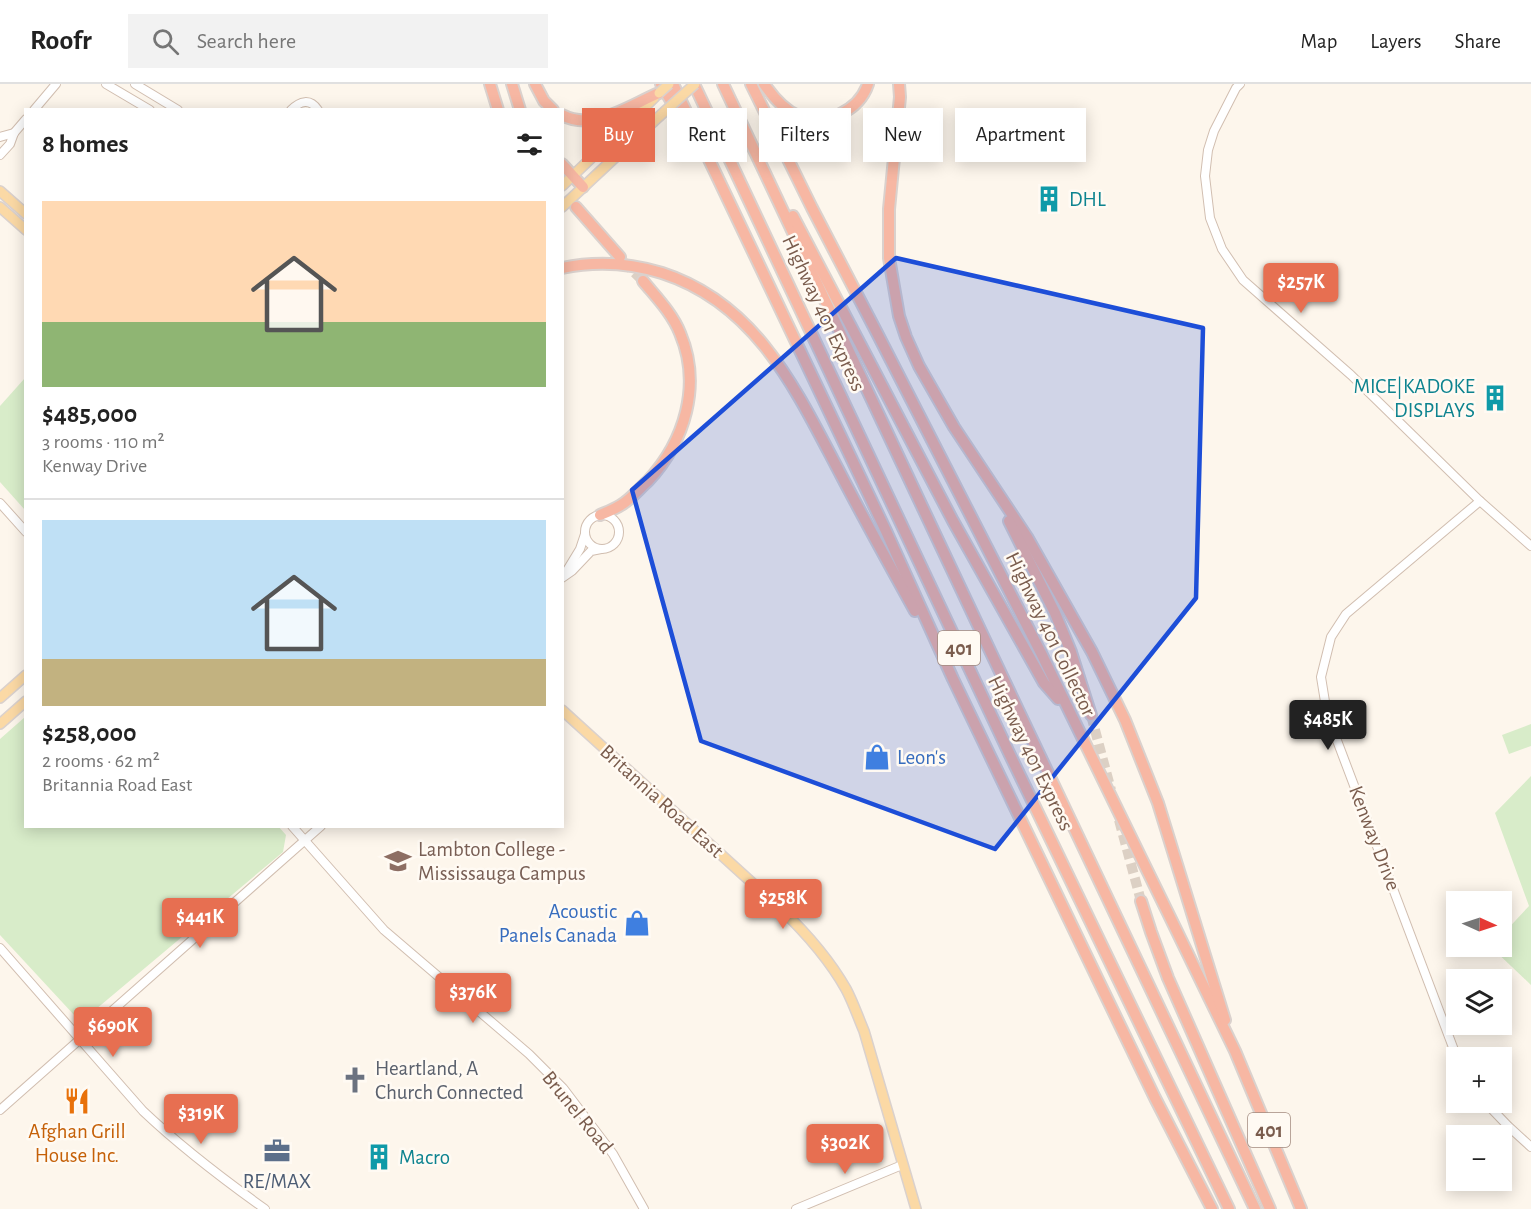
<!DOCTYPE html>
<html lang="en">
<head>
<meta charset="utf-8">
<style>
	body { margin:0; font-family:"Alegreya Sans",sans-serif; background:#f2f2f2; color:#222; height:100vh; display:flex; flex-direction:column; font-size:22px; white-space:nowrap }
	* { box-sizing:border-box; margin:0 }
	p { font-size:20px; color:#767676 }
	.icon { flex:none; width:33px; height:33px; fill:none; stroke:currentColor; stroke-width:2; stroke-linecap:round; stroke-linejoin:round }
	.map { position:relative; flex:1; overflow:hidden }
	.details { position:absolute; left:24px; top:24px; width:540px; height:720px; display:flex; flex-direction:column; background:#fff; border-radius:0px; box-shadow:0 3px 15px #0003 }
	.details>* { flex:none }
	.top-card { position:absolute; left:582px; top:24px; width:570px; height:54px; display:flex; gap:12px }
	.needle { width:39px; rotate:93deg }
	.buttons { position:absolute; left:1446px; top:807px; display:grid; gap:12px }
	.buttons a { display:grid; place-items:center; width:66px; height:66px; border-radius:0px; background:#fff; box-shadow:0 3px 15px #0003; font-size:30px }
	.price { position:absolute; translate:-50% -51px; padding:0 14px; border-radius:6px; background:#e76f51; color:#fff; font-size:20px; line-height:39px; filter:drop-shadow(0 2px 3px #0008) }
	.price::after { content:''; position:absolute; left:50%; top:36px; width:18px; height:14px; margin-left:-9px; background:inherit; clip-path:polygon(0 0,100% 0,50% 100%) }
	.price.selected { background:#222; color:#fff }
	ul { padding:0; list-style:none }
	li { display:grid; align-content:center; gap:12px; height:318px; padding:0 18px }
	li+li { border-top:2px solid #e0e0e0 }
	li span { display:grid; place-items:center; height:186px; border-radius:0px; color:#555 }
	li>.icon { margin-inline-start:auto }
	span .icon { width:108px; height:108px; fill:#fffc; stroke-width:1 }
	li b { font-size:26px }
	h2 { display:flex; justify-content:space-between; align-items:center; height:72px; padding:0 18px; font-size:26px }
	.pill { padding:0 21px; border-radius:0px; background:#fff; box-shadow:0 3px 15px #0003; font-size:21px; line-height:54px }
	.pill.selected { background:#e76f51; color:#fff }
	header { display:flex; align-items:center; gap:36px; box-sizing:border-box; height:84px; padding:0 30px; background:#fff; border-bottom:2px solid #e0e0e0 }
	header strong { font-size:28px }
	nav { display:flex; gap:33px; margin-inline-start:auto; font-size:21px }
	.search { width:420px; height:54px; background:#f2f2f2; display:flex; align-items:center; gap:15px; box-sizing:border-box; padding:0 21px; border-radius:0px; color:#767676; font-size:22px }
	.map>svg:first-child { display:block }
	.green { fill:#d8ecc9 }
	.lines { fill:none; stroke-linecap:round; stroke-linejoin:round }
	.highway-tunnel { stroke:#dcd0c4; stroke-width:10; stroke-dasharray:10 5; stroke-linecap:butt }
	.minor-casing { stroke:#d1beb0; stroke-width:10 }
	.major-casing { stroke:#dad1cd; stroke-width:12 }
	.highway-casing { stroke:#dad1cd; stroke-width:14 }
	.minor { stroke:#fff; stroke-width:8 }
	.major { stroke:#fbd9a5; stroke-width:9 }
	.highway { stroke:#f7b7a3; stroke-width:10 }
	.major-bridge-casing { stroke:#dad1cd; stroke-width:12; stroke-linecap:butt }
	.major-bridge { stroke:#fbd9a5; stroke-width:9 }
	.marked { fill:#1d4ed8; fill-opacity:0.2; stroke:#1d4ed8; stroke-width:4.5; stroke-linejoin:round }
	.labels { text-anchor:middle; stroke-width:5; stroke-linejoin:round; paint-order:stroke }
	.shield { fill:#fffaf3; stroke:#a28b7f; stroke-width:1.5 }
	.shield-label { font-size:20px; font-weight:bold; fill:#7a5c4d }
	.culture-label { font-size:21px; fill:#0d838f; stroke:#fffaf3; text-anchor:start }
	.street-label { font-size:21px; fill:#7a5c4d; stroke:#fffaf3 }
	.shop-label { font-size:21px; fill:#366cbe; stroke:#fffaf3; text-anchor:start }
	.education-label { font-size:21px; fill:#785e54; stroke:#fffaf3; text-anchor:start }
	.worship-label { font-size:21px; fill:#5b616d; stroke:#fffaf3; text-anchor:start }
	.food-label { font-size:21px; fill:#c56008; stroke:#fffaf3 }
	.service-label { font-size:21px; fill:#4e5e75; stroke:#fffaf3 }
</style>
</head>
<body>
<header>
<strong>Roofr</strong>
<div class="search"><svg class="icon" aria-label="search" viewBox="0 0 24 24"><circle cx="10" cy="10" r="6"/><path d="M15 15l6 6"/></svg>Search here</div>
<nav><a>Map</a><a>Layers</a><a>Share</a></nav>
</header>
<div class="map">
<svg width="1531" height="1125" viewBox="0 0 1531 1125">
	<rect width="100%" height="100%" fill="#fdf6ec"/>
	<!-- green -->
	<g class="green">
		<path d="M25 294V426L0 398V322Z"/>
		<path d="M25 633 26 742H278L286 751 283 768 89 931 75 932 0 851V655Z"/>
		<path d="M1531 640V662L1509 670 1502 651Z"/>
		<path d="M1531 692V901L1491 863 1502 862V851L1529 822 1495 729Z"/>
	</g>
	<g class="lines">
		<!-- highway-tunnel -->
		<g class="highway-tunnel">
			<path d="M624 178 643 197"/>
			<path d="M1091 631 1111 706"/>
			<path d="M1119 736 1141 817"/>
		</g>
		<!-- minor casing -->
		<g class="minor-casing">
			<g id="minor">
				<path d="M106 0 150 26"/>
				<path d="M135 0 178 26"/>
				<path d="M1240 0 1236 4 1214 47 1208 66 1205 92 1210 134 1222 165 1243 196 1351 291 1480 417 1531 462"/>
				<path d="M34 26 56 0"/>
				<path d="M291 26C300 17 310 14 318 26"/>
				<path d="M0 53 14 49"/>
				<path d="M0 71 10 60 14 49 26 35"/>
				<path d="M0 419 26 448"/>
				<circle cx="602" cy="448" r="17"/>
				<path d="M566 488 580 465 585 450"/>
				<path d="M562 494 572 487 591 467 601 465"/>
				<path d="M292 742 384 846 529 970 563 1004 613 1070 644 1125"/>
				<path d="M0 864 143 1027C181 1063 223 1095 265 1125"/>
				<path d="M1457 974 1327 630 1321 593 1331 553 1346 530 1480 417"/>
				<path d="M1485 1018 1508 1042 1531 1063"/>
				<path d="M0 1026 321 742"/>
				<path d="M796 1125 902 1081"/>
			</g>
		</g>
		<!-- major casing -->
		<g class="major-casing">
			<g id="major">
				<path d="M562 102 654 14"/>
				<path d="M0 107 26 130"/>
				<path d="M0 123 26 146"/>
				<path d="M562 123 653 38"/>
				<path d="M0 614 26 591"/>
				<path d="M562 626 781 825C805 848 829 875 846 905 853 918 858 933 864 947L916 1125"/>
				<path d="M0 640 26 617"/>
			</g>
		</g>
		<!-- highway casing -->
		<g class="highway-casing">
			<g id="highway">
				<path d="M490 0 498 26"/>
				<path d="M512 0 520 26"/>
				<path d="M535 0 544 17 553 26"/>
				<path d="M661 0 687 44 690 47"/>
				<path d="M673 0 886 447 953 595 1155 1014 1212 1125"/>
				<path d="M694 0 1010 671 1229 1125"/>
				<path d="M723 0 993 573 1255 1125"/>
				<path d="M751 0 812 124 877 249 1041 569 1168 829 1235 967 1301 1125"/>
				<path d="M764 0C773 13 784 26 798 32 825 43 859 27 868 0"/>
				<path d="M899 0 900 13 889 125V174L899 232 906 253 919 282 954 343 1027 453 1092 568 1125 636 1158 719 1225 936"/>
				<path d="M562 31C594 48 630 21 659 9"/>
				<path d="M562 80 583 103"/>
				<path d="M576 123 620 173"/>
				<path d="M793 132 953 437 1044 599 1058 615"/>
				<path d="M562 184C595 177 630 179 662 189 758 220 797 308 841 391 865 437 890 482 915 527"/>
				<path d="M600 431C607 428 615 425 621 421 631 415 639 405 648 397 685 357 702 301 680 249 672 229 656 213 643 197"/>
				<path d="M1009 437 1055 529 1071 568 1091 631"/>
				<path d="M1141 817 1151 848 1168 894 1270 1125"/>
			</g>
		</g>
		<!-- minor -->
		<use href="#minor" class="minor"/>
		<!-- major -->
		<use href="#major" class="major"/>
		<!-- highway -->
		<use href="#highway" class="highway"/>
		<!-- major-bridge casing -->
		<g class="major-bridge-casing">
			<g id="major-bridge">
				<path d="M659 9 669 0"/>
				<path d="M653 38 695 0"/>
			</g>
		</g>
		<!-- major-bridge -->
		<use href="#major-bridge" class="major-bridge"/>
	</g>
	<!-- marked area -->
	<path class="marked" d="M896 174 1203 244 1196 514 995 765 701 657 632 406Z"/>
	<!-- icons -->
	<defs>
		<g id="building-bare" transform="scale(2.07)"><path d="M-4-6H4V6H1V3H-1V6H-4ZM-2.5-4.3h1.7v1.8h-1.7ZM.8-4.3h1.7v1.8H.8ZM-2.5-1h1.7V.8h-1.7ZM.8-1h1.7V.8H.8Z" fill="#0f9aa8" stroke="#fffaf3" stroke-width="2.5" paint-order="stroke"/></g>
		<g id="shop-bare" transform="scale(2.07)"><path d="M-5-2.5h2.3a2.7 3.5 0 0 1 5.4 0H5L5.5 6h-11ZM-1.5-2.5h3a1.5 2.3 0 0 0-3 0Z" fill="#3f7fe0" stroke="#fffaf3" stroke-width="2.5" paint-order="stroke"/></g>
		<g id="university-bare" transform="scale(2.07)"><path d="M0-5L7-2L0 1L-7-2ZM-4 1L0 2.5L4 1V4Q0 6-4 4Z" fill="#8d6e63" stroke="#fffaf3" stroke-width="2.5" paint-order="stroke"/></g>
		<g id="church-bare" transform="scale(2.07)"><path d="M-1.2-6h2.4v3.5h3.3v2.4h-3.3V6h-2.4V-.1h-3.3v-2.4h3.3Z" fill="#6b7280" stroke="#fffaf3" stroke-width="2.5" paint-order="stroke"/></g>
		<g id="restaurant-bare" transform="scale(2.07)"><path d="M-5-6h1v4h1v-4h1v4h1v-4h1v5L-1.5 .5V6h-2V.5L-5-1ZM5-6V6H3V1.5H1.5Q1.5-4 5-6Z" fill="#e8710a" stroke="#fffaf3" stroke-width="2.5" paint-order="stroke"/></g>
		<g id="office-bare" transform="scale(2.07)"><path d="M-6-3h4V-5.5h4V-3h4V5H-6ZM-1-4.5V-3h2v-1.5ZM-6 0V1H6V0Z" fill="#5c6f8a" stroke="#fffaf3" stroke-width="2.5" paint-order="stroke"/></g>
	</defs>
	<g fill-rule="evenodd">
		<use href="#building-bare" x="1049" y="115"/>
		<use href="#building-bare" x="1495" y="314"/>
		<use href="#shop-bare" x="877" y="673"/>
		<use href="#university-bare" x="398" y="777"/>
		<use href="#shop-bare" x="637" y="839"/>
		<use href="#church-bare" x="355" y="996"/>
		<use href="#restaurant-bare" x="77" y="1017"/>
		<use href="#office-bare" x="277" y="1067"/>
		<use href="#building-bare" x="379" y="1073"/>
	</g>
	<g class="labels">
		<!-- shield labels -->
		<g class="shield">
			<rect x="938" y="547" width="42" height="34" rx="4.5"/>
			<rect x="1248" y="1029" width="42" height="34" rx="4.5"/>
		</g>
		<g class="shield-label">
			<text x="959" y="571">401</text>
			<text x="1269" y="1053">401</text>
		</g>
		<!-- culture labels -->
		<g class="culture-label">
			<text x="1069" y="122">DHL</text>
			<text x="1475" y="309" text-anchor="end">MICE|KADOKE<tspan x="1475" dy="24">DISPLAYS</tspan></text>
			<text x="399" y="1080">Macro</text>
		</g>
		<!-- street labels -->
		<g class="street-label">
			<text transform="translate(824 229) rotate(65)" y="7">Highway 401 Express</text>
			<text transform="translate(1051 550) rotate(64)" y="7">Highway 401 Collector</text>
			<text transform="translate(1031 669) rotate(64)" y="7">Highway 401 Express</text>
			<text transform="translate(662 717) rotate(42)" y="7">Britannia Road East</text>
			<text transform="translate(1375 754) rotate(69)" y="7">Kenway Drive</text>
			<text transform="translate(578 1028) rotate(51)" y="7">Brunel Road</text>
		</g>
		<!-- shop labels -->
		<g class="shop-label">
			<text x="897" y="680">Leon's</text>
			<text x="617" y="834" text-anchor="end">Acoustic<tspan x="617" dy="24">Panels Canada</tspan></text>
		</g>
		<!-- education labels -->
		<g class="education-label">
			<text x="418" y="772">Lambton College -<tspan x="418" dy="24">Mississauga Campus</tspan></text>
		</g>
		<!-- worship labels -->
		<g class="worship-label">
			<text x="375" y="991">Heartland, A<tspan x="375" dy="24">Church Connected</tspan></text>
		</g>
		<!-- food labels -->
		<g class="food-label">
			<text x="77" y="1054">Afghan Grill<tspan x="77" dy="24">House Inc.</tspan></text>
		</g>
		<!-- service labels -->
		<g class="service-label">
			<text x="277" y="1104">RE/MAX</text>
		</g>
	</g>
</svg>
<div class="buttons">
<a><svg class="needle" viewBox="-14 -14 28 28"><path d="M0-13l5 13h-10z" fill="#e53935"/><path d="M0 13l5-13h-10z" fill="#767676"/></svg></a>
<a><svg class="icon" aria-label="layers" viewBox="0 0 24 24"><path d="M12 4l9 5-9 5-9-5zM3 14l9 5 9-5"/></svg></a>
<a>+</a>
<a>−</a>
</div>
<b class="price" style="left:1301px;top:230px">$257K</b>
<b class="price selected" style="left:1328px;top:667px">$485K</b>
<b class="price" style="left:783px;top:846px">$258K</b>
<b class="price" style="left:200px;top:865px">$441K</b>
<b class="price" style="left:473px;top:940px">$376K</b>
<b class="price" style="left:113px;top:974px">$690K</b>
<b class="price" style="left:201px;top:1061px">$319K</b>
<b class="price" style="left:845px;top:1091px">$302K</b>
<div class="top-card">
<a class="pill selected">Buy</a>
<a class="pill">Rent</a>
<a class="pill">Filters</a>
<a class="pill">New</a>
<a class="pill">Apartment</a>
</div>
<section class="details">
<h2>8 homes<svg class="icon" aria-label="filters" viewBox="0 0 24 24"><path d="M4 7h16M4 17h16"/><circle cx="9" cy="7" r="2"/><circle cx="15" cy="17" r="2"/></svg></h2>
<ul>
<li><span style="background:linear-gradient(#ffd9b3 65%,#8fb573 0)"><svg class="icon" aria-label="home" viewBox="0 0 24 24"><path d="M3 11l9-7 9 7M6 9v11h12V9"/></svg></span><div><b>$485,000</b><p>3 rooms · 110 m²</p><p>Kenway Drive</p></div></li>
<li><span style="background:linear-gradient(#bfe0f5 75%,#c2b280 0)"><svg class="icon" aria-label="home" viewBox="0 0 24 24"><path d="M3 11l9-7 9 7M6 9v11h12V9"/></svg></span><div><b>$258,000</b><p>2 rooms · 62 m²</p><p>Britannia Road East</p></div></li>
</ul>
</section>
</div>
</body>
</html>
